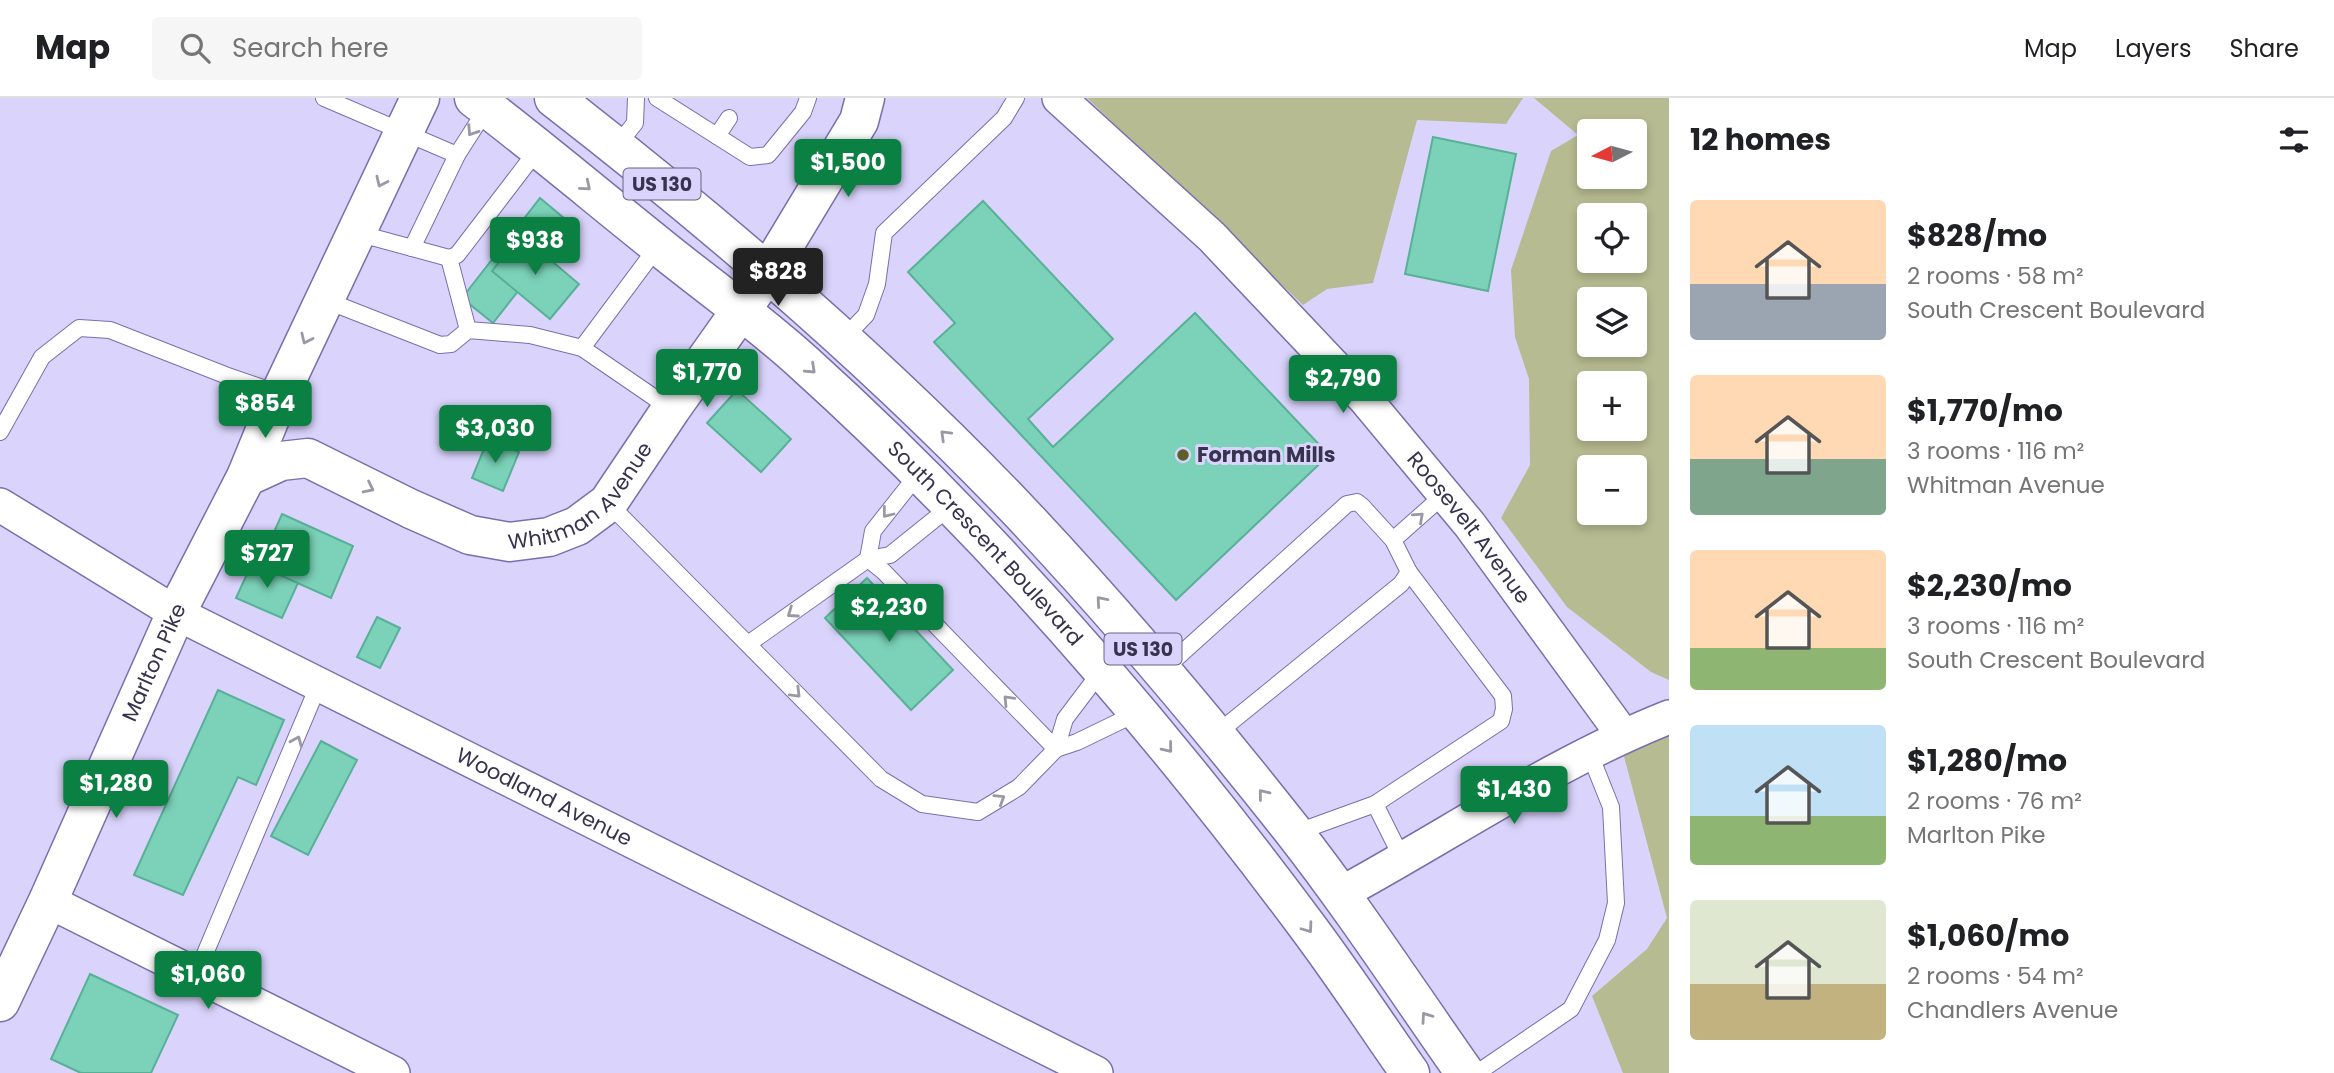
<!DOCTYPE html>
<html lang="en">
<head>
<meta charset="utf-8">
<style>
	body { margin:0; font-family:Poppins,sans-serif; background:#f6f6f6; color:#202124; height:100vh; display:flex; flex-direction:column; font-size:26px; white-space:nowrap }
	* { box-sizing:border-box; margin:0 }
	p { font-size:23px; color:#757577 }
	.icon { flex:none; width:38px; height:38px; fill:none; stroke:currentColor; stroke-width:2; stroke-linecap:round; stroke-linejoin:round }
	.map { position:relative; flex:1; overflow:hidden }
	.sheet { display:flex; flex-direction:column; background:#fff; width:665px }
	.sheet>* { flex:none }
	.needle { width:46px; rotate:264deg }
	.fabs { position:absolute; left:1577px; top:21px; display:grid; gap:14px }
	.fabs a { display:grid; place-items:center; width:70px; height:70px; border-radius:7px; background:#fff; box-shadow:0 4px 10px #0003; font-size:35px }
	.price { position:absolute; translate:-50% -60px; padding:0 16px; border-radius:7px; background:#0b8043; color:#fff; font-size:23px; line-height:46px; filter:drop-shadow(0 2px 4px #0008) }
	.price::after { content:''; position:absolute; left:50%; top:42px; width:21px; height:16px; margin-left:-10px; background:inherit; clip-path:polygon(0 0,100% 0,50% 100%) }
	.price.selected { background:#222; color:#fff }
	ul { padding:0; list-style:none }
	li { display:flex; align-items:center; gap:21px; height:175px; padding:0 21px }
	li span { display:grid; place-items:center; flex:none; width:196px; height:140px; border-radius:7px; color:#555 }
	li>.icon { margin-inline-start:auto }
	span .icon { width:84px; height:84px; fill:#fffc; stroke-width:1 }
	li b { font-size:30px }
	h2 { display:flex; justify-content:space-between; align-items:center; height:84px; padding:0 21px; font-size:30px }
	header { display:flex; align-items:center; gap:42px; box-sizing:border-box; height:98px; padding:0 35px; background:#fff; border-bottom:2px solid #e0e0e0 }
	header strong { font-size:33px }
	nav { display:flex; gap:38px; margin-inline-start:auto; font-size:24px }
	.search { width:490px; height:63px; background:#f6f6f6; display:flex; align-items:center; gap:18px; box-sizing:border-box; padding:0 24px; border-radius:7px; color:#757577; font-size:26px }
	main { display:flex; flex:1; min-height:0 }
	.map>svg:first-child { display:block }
	.green { fill:#b6bb91; fill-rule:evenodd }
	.building { fill:#7bd2b8; stroke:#58b097; stroke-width:2 }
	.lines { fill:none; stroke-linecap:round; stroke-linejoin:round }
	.lane-casing { stroke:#7b6eac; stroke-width:18 }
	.street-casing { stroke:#7b6eac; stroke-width:36 }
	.secondary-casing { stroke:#7b6eac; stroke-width:41 }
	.highway-casing { stroke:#7b6eac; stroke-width:41 }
	.lane { stroke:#fff; stroke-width:16 }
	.street { stroke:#fff; stroke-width:33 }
	.secondary { stroke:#fff; stroke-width:38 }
	.highway { stroke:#fff; stroke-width:38 }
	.oneway { stroke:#9b98a6 }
	.poi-dot { fill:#5c5f2d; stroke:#dad4fc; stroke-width:2.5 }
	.labels { text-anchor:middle; stroke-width:6; stroke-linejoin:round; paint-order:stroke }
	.shield { fill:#dad4fc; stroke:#686382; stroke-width:2 }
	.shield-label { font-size:19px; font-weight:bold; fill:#37324d }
	.poi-label { font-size:21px; font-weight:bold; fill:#37324d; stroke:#dad4fc; text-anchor:start }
	.street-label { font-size:21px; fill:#37324d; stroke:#dad4fc }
</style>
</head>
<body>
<header>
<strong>Map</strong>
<div class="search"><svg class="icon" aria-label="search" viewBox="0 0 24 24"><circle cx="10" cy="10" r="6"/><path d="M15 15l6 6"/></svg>Search here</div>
<nav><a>Map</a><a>Layers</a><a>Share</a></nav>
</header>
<main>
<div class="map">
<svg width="1669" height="975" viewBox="0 0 1669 975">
	<rect width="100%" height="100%" fill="#dad4fc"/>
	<!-- green -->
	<g class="green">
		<path d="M1087 0H1523L1506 26 1417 22 1373 185 1327 191 1303 207Z"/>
		<path d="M1534 0H1669V582L1651 574 1567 509 1501 420 1530 367 1529 281 1515 239 1511 172 1551 53 1578 37ZM1589 33H1634V79H1589ZM1589 117H1634V163H1589ZM1589 201H1634V247H1589ZM1589 285H1634V331H1589ZM1589 369H1634V415H1589Z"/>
		<path d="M1669 633V975H1623L1592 898 1647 851 1667 820 1621 647Z"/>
	</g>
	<!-- building -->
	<g class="building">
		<path d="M1433 39 1516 56 1488 193 1405 176Z"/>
		<path d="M540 100 571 126 493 225 462 200Z"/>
		<path d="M983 103 1113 241 1028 321 1053 349 1195 215 1329 357 1176 502 934 244 955 225 908 174Z"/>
		<path d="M521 137 579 186 550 221 492 173Z"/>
		<path d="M737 292 791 341 761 374 707 325Z"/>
		<path d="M488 341 519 354 503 393 472 380Z"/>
		<path d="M282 416 353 448 331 500 259 468Z"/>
		<path d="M252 465 298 485 282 520 236 500Z"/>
		<path d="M867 480 953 572 911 612 825 520Z"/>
		<path d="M377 519 400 530 380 570 357 559Z"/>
		<path d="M218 592 284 622 256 687 238 679 183 797 134 777Z"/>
		<path d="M321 643 357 662 308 757 271 738Z"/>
		<path d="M90 876 178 917 151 975H81L51 961Z"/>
	</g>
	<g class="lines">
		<!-- lane casing -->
		<g class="lane-casing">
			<g id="lane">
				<path d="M324 0 457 57"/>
				<path d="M657 0 750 59 768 57 803 14 808 0"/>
				<path d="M717 38 729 20"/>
				<path d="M616 49 635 25 636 0"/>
				<path d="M357 135 449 160 457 157 539 50"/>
				<path d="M412 150 457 57 487 10"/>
				<path d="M449 160 468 232"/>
				<path d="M325 202 440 247 451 246 468 232 530 237 582 250 671 311"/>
				<path d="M843 241 866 217 877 186 884 135 1004 20 1016 0"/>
				<path d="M582 250 658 148"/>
				<path d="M0 334 42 259 79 230 110 232 225 277 280 296"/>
				<path d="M608 405 881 681 922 706 978 714 1019 689 1056 651 1065 621 1102 572"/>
				<path d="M1393 442 1445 396"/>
				<path d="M868 461 883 473 1056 651"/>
				<path d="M868 461 873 433 919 375"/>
				<path d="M748 546 868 461 890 457 951 408"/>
				<path d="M1162 573 1347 406 1357 404 1362 408 1393 442 1409 474 1401 486 1215 637"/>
				<path d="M1056 651 1077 644 1139 614"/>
				<path d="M1295 735 1375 706"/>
				<path d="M1403 762 1375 706 1501 623 1504 611 1503 598 1409 474"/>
				<path d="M196 877 319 586"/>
				<path d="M1477 975 1571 911 1607 842 1616 805 1611 709 1589 654"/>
			</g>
		</g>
		<!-- street casing -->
		<g class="street-casing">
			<g id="street">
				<path id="s1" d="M1059 0 1212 139 1365 301 1470 427 1623 637"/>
				<path id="s2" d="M0 407 176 515 1096 975"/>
				<path d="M1340 796C1449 737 1553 665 1669 619"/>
				<path d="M48 803 393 975"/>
			</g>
		</g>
		<!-- secondary casing -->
		<g class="secondary-casing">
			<g id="secondary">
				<path id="s3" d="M246 379 281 363 308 360 411 411 470 437 510 444 549 439 577 428 608 405 671 311 768 174 859 23 865 0"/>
				<path id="s4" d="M0 904 48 803 176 515 246 379 280 296 420 0"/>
			</g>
		</g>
		<!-- highway casing -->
		<g class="highway-casing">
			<g id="highway">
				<path id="s5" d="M474 0C536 47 595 97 655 145 705 186 757 222 804 265 990 433 1155 624 1304 824 1341 873 1375 925 1410 975"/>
				<path d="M554 0C719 128 878 264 1022 416 1117 517 1207 624 1293 733 1354 811 1408 894 1465 975"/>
			</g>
		</g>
		<!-- lane -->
		<use href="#lane" class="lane"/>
		<!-- street -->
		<use href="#street" class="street"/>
		<!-- secondary -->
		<use href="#secondary" class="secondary"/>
		<!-- highway -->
		<use href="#highway" class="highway"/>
	</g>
	<!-- one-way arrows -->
	<defs><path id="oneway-chevron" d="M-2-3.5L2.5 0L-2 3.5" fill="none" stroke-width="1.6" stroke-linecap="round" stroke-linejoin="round" transform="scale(1.75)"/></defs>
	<g class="oneway">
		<use href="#oneway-chevron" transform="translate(472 33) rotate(123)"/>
		<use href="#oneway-chevron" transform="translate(381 84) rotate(115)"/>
		<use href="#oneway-chevron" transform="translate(586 88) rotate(40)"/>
		<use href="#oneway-chevron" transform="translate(306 241) rotate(115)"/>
		<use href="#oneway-chevron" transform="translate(811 271) rotate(43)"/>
		<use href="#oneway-chevron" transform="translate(945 337) rotate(-136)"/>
		<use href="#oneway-chevron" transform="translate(369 390) rotate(26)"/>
		<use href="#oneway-chevron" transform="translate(887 415) rotate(128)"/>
		<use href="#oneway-chevron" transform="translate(1419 419) rotate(-42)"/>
		<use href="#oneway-chevron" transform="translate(1101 503) rotate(-131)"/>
		<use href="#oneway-chevron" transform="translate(792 515) rotate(145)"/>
		<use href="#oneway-chevron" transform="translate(796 595) rotate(45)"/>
		<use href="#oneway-chevron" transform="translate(1008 602) rotate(-134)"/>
		<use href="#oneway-chevron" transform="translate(297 643) rotate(-67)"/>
		<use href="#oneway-chevron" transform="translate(1168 650) rotate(51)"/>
		<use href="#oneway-chevron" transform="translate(1263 696) rotate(-129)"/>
		<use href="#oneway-chevron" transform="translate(1000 701) rotate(-32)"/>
		<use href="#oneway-chevron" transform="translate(1308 830) rotate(54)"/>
		<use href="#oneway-chevron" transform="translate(1426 919) rotate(-125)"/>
	</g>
	<!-- markers -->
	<circle class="poi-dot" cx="1183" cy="357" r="7"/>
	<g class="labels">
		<!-- shield labels -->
		<g class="shield">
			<rect x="623.5" y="70.5" width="77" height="31" rx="5"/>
			<rect x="1104.5" y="535.5" width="77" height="31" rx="5"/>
		</g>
		<g class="shield-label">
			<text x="662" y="93">US 130</text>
			<text x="1143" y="558">US 130</text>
		</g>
		<!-- poi labels -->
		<g class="poi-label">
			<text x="1197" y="364">Forman Mills</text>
		</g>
		<!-- street labels -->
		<g class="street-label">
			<text dy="7" stroke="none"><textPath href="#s3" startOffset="374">Whitman Avenue</textPath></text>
			<text dy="7" stroke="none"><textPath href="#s1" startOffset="595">Roosevelt Avenue</textPath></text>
			<text dy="7" stroke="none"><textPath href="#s5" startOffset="679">South Crescent Boulevard</textPath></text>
			<text dy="7" stroke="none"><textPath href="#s4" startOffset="373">Marlton Pike</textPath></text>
			<text dy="7" stroke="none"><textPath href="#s2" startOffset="618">Woodland Avenue</textPath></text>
		</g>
	</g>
</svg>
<div class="fabs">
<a><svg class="needle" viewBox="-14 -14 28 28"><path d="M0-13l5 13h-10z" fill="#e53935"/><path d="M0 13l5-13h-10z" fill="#757577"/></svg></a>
<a><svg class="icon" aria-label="locate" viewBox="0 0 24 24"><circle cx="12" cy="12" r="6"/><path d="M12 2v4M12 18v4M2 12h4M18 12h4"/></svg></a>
<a><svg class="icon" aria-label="layers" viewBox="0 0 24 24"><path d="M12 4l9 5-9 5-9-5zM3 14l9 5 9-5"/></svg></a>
<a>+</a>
<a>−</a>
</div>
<b class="price" style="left:848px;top:101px">$1,500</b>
<b class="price" style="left:535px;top:179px">$938</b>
<b class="price selected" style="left:778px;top:210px">$828</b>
<b class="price" style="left:707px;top:311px">$1,770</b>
<b class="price" style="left:1343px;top:317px">$2,790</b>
<b class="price" style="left:265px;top:342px">$854</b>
<b class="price" style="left:495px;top:367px">$3,030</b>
<b class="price" style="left:267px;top:492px">$727</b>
<b class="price" style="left:889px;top:546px">$2,230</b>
<b class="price" style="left:116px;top:722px">$1,280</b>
<b class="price" style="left:1514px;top:728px">$1,430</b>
<b class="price" style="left:208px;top:913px">$1,060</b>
</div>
<section class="sheet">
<h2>12 homes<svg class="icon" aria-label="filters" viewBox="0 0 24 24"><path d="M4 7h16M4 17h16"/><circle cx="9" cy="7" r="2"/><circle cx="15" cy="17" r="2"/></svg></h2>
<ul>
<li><span style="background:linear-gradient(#ffd9b3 60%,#9aa5b1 0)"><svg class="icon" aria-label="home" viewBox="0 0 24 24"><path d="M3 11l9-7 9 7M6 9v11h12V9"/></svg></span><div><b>$828/mo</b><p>2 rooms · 58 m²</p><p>South Crescent Boulevard</p></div></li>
<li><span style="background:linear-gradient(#ffd9b3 60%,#7fa58c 0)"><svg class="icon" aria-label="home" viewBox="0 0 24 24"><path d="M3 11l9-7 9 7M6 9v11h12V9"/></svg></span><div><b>$1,770/mo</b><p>3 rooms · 116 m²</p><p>Whitman Avenue</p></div></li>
<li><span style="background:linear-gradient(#ffd9b3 70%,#8fb573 0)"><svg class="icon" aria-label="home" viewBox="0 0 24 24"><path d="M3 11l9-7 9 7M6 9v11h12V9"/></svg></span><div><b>$2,230/mo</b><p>3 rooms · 116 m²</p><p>South Crescent Boulevard</p></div></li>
<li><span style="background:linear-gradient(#bfe0f5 65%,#8fb573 0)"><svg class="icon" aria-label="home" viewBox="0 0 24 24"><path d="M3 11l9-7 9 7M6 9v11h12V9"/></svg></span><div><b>$1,280/mo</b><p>2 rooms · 76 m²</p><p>Marlton Pike</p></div></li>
<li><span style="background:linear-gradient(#dfe7d0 60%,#c2b280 0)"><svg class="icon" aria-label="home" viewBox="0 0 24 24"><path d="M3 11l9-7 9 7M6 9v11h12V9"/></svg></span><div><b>$1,060/mo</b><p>2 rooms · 54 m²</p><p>Chandlers Avenue</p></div></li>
</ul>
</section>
</main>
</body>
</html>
